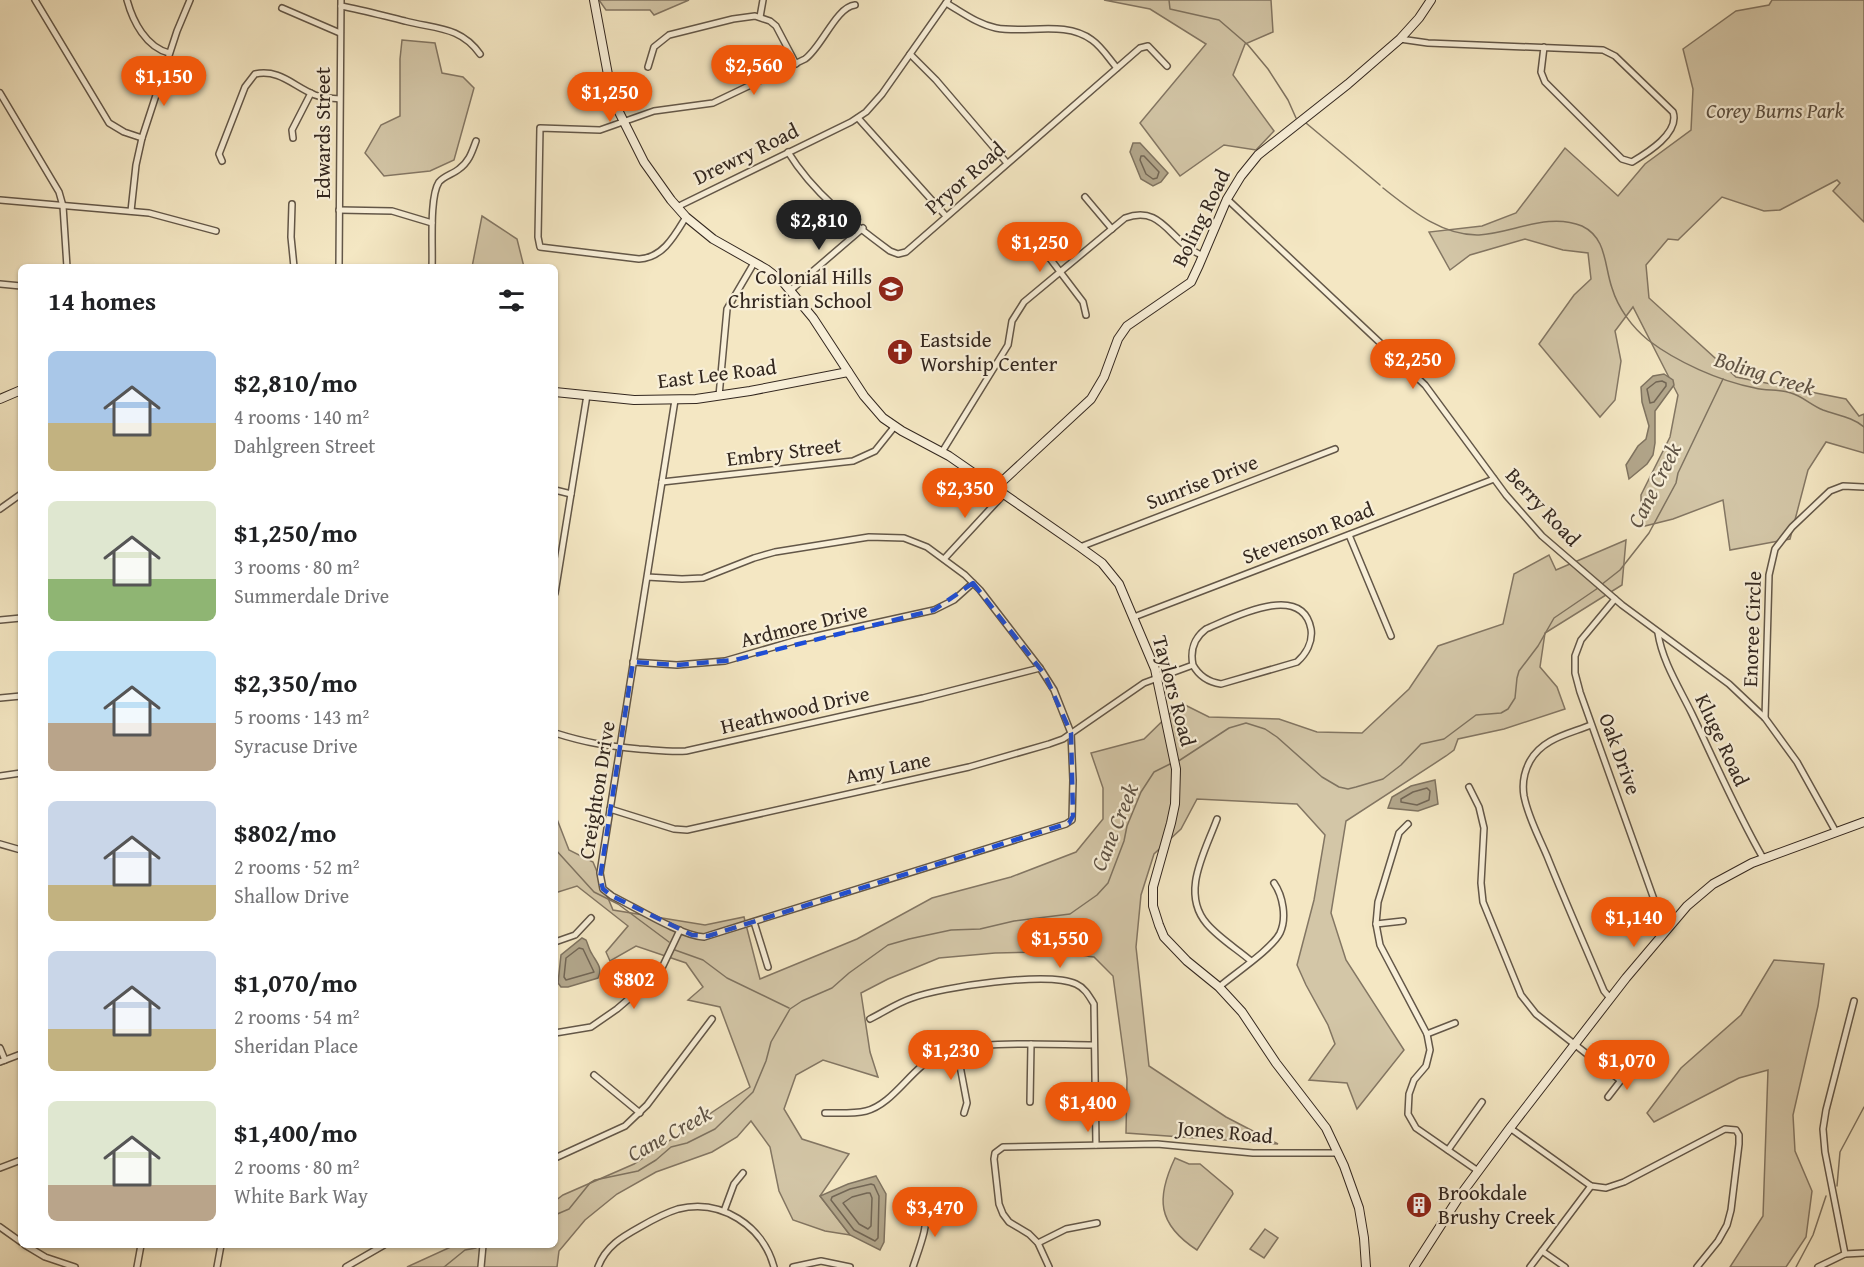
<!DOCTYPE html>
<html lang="en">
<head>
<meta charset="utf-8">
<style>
	body { margin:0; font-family:"Gentium Book Plus",serif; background:#f6f6f6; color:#202124; height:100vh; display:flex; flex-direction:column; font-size:22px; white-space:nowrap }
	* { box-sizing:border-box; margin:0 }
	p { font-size:20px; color:#757577 }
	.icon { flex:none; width:33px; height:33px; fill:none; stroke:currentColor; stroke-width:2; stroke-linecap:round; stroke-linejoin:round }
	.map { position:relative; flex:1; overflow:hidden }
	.sheet { position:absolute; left:18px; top:264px; width:540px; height:984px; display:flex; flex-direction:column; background:#fff; border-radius:9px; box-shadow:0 2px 4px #0004 }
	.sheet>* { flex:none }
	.price { position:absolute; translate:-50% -51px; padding:0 14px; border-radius:21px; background:#ea580c; color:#fff; font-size:20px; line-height:39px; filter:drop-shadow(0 2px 3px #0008) }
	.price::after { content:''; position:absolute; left:50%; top:36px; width:18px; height:14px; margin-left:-9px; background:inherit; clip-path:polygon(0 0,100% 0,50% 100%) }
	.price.on { background:#222; color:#fff }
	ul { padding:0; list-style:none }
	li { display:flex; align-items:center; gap:18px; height:150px; padding:0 30px }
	li span { display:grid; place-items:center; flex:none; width:168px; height:120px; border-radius:9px; color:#555 }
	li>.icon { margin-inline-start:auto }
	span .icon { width:72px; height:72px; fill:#fffc; stroke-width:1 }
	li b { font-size:26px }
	h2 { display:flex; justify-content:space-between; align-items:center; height:72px; padding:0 30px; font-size:26px }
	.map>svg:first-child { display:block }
	.green { fill:#d3c6a7; stroke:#837663; stroke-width:1.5 }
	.water { fill:#b2a68b; stroke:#7f7360; stroke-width:1.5 }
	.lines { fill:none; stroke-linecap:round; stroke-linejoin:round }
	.shore { stroke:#726655; stroke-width:1.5 }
	.stream { stroke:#7f7360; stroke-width:1.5 }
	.street-casing { stroke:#635748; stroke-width:8 }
	.secondary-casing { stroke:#33271f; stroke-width:10 }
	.street { stroke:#f8efd8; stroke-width:5 }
	.secondary { stroke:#f8efd8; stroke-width:8 }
	.marked { fill:none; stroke:#1d4ed8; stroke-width:4.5; stroke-dasharray:12 8; stroke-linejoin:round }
	.labels { text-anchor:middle; stroke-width:4.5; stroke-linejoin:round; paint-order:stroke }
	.park-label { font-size:21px; font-style:italic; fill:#5b4f41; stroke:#f8efd8 }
	.street-label { font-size:21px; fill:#33271f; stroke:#f8efd8 }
	.poi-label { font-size:21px; fill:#33271f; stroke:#f8efd8; text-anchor:start }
	.water-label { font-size:22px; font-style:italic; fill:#5f5345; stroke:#f8efd8 }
</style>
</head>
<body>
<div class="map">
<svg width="1864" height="1267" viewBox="0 0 1864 1267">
	<rect width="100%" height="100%" fill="#f4e7c3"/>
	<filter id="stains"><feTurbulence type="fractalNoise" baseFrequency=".00333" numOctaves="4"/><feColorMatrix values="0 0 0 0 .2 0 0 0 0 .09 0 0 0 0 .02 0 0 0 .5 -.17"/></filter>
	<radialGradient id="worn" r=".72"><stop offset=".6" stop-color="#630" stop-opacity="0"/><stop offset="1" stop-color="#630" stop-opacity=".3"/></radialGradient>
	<!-- green -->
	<g class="green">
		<path d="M599 0H689L654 15 650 10H606Z"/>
		<path d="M1104 0H1271L1273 32 1245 44 1233 75 1274 131 1256 150 1224 145 1180 176 1140 123 1206 44 1150 9Z"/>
		<path d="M1772 0H1864V222L1833 191 1840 183 1837 180 1780 210 1764 211 1722 197 1678 240 1668 239 1646 265 1649 298 1736 377 1846 399 1859 416 1864 414V453L1826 442 1808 470 1790 539 1730 550 1723 500 1673 519 1641 527V495L1670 437 1678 395 1633 307 1615 331 1621 361 1615 400 1600 417 1539 344 1574 295 1591 279 1588 253 1563 250 1525 239 1470 255 1450 270 1429 232 1482 226 1516 213 1565 148 1618 196 1645 164 1691 130 1693 89 1683 49 1736 11 1769 5Z"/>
		<path d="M402 40 435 43 442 73 463 77 474 88 454 160 430 171 384 176 365 153 381 125 400 116V59Z"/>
		<path d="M482 216 517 239 524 267H472Z"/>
		<path d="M1626 540 1622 585 1545 633 1540 667 1557 687 1565 709 1504 729 1458 739 1454 750 1446 756 1346 821 1331 913 1346 960 1404 1050 1357 1109 1347 1083 1309 1080 1335 1044 1328 1025 1306 985 1297 965 1314 900 1325 835 1297 804 1197 799 1181 829 1154 854 1141 895 1136 947 1149 1066 1226 1117 1278 1144 1126 1133 1127 1079 1113 976 1094 957 1050 952 995 953 939 958 888 979 861 993 870 1052 878 1077 823 1060 796 1075 784 1109 802 1139 849 1154 820 1196 850 1235 825 1231 793 1220 779 1191 770 1147 751 1121 737 1137 712 1152 656 1172 617 1194 585 1220 559 1251 557 1267H407L455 1245H555V1201L563 1195 634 1164 750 1087 720 1007 688 1000 703 987 686 963 636 946 610 961 606 952 628 926 577 886 555 893V814L569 850 593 862 613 910 705 925 744 917 760 979 857 939 932 898 1011 877 1076 852 1103 819V788L1091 753 1144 739 1181 703 1209 717 1279 719 1317 732 1362 733 1409 689 1438 646 1503 624 1514 574 1549 555 1556 570Z"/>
		<path d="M1774 960 1824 964 1818 1006 1793 1115 1795 1151 1812 1191 1806 1237 1786 1267H1730L1763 1216 1768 1070 1739 1078 1654 1122 1647 1113 1681 1068 1741 1015Z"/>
		<path d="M1175 1158 1189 1164H1200L1232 1191 1233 1194 1197 1250C1157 1224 1156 1198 1175 1158Z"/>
		<path d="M1265 1229 1278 1238 1264 1258 1250 1249Z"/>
	</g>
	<!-- water -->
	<g class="water">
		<path d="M1133 143H1140L1168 173 1161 182 1153 186 1141 179 1130 152Z"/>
		<path d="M1664 374 1673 380 1674 385 1655 411V443L1653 455 1647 464 1629 479 1626 465 1638 446 1646 439 1649 426 1642 402 1641 387 1653 376Z"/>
		<path d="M1435 780 1438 804 1418 811 1388 808 1392 797 1411 786Z"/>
		<path d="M582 938 586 940C588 944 589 950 592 954 597 963 603 968 598 978L568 987H561L558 983 561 955Z"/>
		<path d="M876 1176 886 1194 884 1242 880 1250 850 1235 820 1196 848 1184Z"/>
	</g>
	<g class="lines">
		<!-- shore -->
		<g class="shore">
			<path d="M1141 156H1144L1159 172 1157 178 1153 179 1146 174 1140 160Z"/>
			<path d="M1662 381 1666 383V386L1654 402 1650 403 1647 389 1656 382Z"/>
			<path d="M1427 788 1430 791 1429 800 1417 805 1401 802V799L1413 792Z"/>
			<path d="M579 948 583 949 594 972 566 980 564 977 566 958Z"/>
			<path d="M871 1184 874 1185 879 1196 878 1238 875 1241 854 1230 831 1200 832 1197 850 1189Z"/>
			<path d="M867 1193H870L872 1198 871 1226 868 1229 859 1224 843 1203 852 1197Z"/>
		</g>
		<!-- stream -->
		<g class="stream">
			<path d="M1169 0 1170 9 1219 20 1248 45 1268 69 1288 100 1296 118"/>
			<path d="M1306 123 1380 185"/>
			<path d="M1383 188C1411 210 1442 236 1479 235 1513 233 1548 212 1582 226 1607 238 1604 265 1612 288 1618 308 1632 327 1648 340 1677 362 1719 381 1755 388 1767 391 1779 389 1791 393 1802 396 1811 405 1823 410 1836 415 1853 417 1864 427"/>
			<path d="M1601 585 1620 570 1649 533 1676 483 1678 473 1723 379"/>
			<path d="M1177 762 1229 728 1246 723 1265 729 1277 737 1322 777 1339 787 1348 789 1356 787 1383 779 1401 765 1421 744 1444 739 1476 715 1501 713 1508 709 1515 698 1517 678 1519 671 1538 646 1554 618 1598 588"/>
			<path d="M555 849 594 892 618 904 669 942"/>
			<path d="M675 950 703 960 727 978 789 1008"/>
			<path d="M1837 1186 1840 1152 1864 1107"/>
			<path d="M555 1215 569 1209 590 1183 595 1180 638 1171 656 1160 671 1147 687 1143 715 1129 753 1092 766 1061 771 1042 790 1009 802 1001 832 988 849 973 888 945 909 939 951 930 980 929 1014 921 1070 914 1097 895 1108 883 1124 841 1127 826 1141 792 1154 772 1172 763"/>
			<path d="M444 1267 465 1250 476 1248"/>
			<path d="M1796 1267 1813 1235 1826 1196"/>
		</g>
		<!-- street casing -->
		<g class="street-casing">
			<g id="street">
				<path d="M35 0 109 123 124 132 142 138"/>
				<path d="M127 0C133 22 146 47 169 53"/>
				<path d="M946 3C962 12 977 24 996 28 1027 34 1065 20 1092 40 1102 47 1109 59 1117 68"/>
				<path d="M341 6C363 10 384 16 405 21 435 29 460 26 480 54"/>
				<path d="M282 8 340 33"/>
				<path d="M760 17 763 0"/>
				<path d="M1400 39 1428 43 1603 50 1615 56 1673 112C1680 133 1647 153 1632 162L1622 159 1545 82 1541 72 1544 47"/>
				<path d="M910 54 936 80 1007 163"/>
				<path d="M648 67 654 47 669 35 733 19 755 16 770 21 776 26 796 64"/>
				<path d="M0 93 59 192 63 206 67 267"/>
				<path d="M858 118 946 216"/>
				<path d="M293 138 292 130 311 93"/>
				<path d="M788 152C813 193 852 223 890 251L898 254 906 252 1140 48 1148 46 1167 66"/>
				<path d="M222 161 219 154 245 87 255 74C280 69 293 86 315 95 323 98 331 98 339 99"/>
				<path d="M1085 197 1112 229"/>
				<path d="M1227 199 1425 385 1506 495 1542 536 1622 605 1729 684 1765 718 1797 762 1836 832"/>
				<path d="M0 200 149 213 216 231"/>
				<path d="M292 204 291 237 294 267"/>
				<path d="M677 207 851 122 866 112 882 94 948 0"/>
				<path d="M339 210 392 211 432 223"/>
				<path d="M131 211 136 165 142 138 177 31 190 0"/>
				<path d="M686 217C675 235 663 258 639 259L540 247 538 237 540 128 600 130 654 111 713 103 805 59C822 47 836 7 855 5"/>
				<path d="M1032 243 1042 248 1083 302 1086 315"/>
				<path d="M339 267 341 0"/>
				<path d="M432 267C433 248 429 197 439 182 444 176 453 174 459 169 469 162 472 152 476 141"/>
				<path d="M0 284 21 286"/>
				<path d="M791 290 863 228"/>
				<path d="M719 396 727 309 754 263"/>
				<path d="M942 452 1008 345 1012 321 1024 302 1125 218C1156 207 1165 229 1186 246 1191 250 1197 253 1203 256"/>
				<path d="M662 482 853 461 875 451 895 426"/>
				<path d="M555 490 571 494"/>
				<path d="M0 509 21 494"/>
				<path d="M1349 535 1391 636"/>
				<path d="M1080 547 1335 449"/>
				<path d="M944 559 1004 494"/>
				<path d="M647 577 682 579 703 578 754 558 775 552 869 537 904 538 927 547 965 575 980 590 1040 668 1054 690 1071 733 1073 780 1072 820 1066 824 704 937C681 936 635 907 612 896L603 889 600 873 675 400"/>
				<path d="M555 593 587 395"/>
				<path d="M1615 599 1581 640 1575 656V673L1580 692 1661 919 1666 928"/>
				<path d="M1134 617 1494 479"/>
				<path d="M0 620 21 618"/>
				<path d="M1658 633C1662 661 1680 689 1692 714 1715 762 1736 811 1763 858"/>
				<path d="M633 662 677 665 725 661 794 641 934 610 954 600 973 583"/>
				<path d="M0 698 21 696"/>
				<path d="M1765 718 1769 575 1775 549 1792 527 1830 491 1843 486 1864 487"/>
				<path d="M1591 725C1569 734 1543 738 1530 761 1524 772 1522 784 1524 796 1528 817 1539 837 1547 856 1565 901 1585 946 1604 991L1610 998"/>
				<path d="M555 733C587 743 606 746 639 749 655 750 670 752 686 751L923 698 1040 668"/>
				<path d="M0 776 21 773"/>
				<path d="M1469 787 1479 807 1484 828 1481 883 1483 902 1521 995 1536 1014 1620 1080"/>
				<path d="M610 809 674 829 687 830 969 767 1049 744 1063 739 1144 683 1193 665C1190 651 1194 638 1206 629 1232 618 1302 581 1311 629 1313 642 1306 654 1297 662L1221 684C1208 682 1199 676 1193 665"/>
				<path d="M1217 819C1205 852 1180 893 1207 924 1219 938 1237 949 1251 961"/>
				<path d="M1408 824 1399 833 1378 902 1376 924 1380 945 1427 1034 1430 1050 1426 1066 1414 1080 1409 1094 1408 1114 1416 1128 1478 1171"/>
				<path d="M0 844 21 850"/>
				<path d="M754 922 768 967"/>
				<path d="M1376 924 1403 921"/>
				<path d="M555 942 575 935 591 918"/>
				<path d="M1219 987C1234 974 1272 949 1280 933 1287 918 1283 896 1274 883"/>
				<path d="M870 1019C884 1012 897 1003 912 998 941 987 1048 971 1076 984 1085 988 1089 996 1094 1004L1096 1145"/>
				<path d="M555 1033 591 1027 617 1009 660 972 680 930"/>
				<path d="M1427 1034 1455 1023"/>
				<path d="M0 1048 5 1060"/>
				<path d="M957 1050 967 1103 964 1113"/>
				<path d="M0 1062 21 1054"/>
				<path d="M594 1075 640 1113"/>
				<path d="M1608 1097 1625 1075 1636 1071"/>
				<path d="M1030 1102 1031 1044"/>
				<path d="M825 1113C838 1113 853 1114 866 1111 894 1104 912 1066 939 1055 978 1039 1051 1045 1094 1045"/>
				<path d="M1510 1128 1591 1186 1606 1188 1624 1182 1725 1129 1736 1130 1739 1135V1144L1731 1210 1727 1225 1718 1241 1697 1267"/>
				<path d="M1448 1150 1482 1102"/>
				<path d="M555 1158 625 1126 647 1105 712 1019"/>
				<path d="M0 1168 21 1160"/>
				<path d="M724 1211 734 1184 743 1173"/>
				<path d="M0 1227 21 1242"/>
				<path d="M1038 1243 1066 1229 1097 1223"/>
				<path d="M25 1245 45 1257 75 1267"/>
				<path d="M1542 1251 1565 1267"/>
				<path d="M1845 1254 1825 1152 1823 1129 1826 1110 1854 1001"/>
				<path d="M137 1267 141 1245"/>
				<path d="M217 1267 221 1245"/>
				<path d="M346 1267 384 1245"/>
				<path d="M481 1267 483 1245"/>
				<path d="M598 1267C606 1246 622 1237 640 1227 652 1220 665 1213 678 1209 721 1198 763 1226 774 1267"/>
				<path d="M793 1267 821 1261 850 1267"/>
				<path d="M913 1267C920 1246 928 1227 927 1204"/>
				<path d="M1049 1267 1038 1243 1029 1234 1009 1222 1003 1214 999 1204 994 1159 995 1153 1003 1147 1157 1144 1253 1153H1338"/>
				<path d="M1530 1267 1591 1186"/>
				<path d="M1818 1267 1845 1254 1864 1253"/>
			</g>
		</g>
		<!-- secondary casing -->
		<g class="secondary-casing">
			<g id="secondary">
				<path d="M594 0 609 80 615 104 644 162 671 200 686 217 713 239 766 269 783 282 813 318 864 396 883 418 902 431 949 456 1080 547 1102 563 1119 584 1155 669 1176 769 1175 804 1171 823 1153 887V906L1159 925 1164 937 1187 961 1219 987 1242 1012 1276 1063 1326 1128 1344 1166 1359 1208 1364 1238 1366 1267"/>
				<path d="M555 392 634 400 696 399 750 391 848 372"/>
				<path d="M0 399 21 390"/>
				<path d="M995 488 1091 399 1104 377 1118 339 1127 326 1191 282 1199 265 1227 199 1241 176 1258 155 1348 84 1400 39 1419 18 1431 0"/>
				<path d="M1414 1267 1459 1197 1510 1128 1626 978 1687 906 1713 884 1752 863 1864 822"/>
			</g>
		</g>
		<!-- street -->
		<use href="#street" class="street"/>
		<!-- secondary -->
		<use href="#secondary" class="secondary"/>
	</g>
	<!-- marked area -->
	<path class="marked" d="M973 583 1045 675 1071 733 1073 816 1069 823 708 936 692 935 612 896 603 889 600 878 633 662 677 665 735 660 934 610Z"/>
	<!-- icons -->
	<defs>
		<g id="school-disc" transform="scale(1.35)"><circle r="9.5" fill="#8f2418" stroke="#f8efd8"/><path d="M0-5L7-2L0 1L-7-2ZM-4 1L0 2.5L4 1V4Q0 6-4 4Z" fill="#fff"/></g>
		<g id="church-disc" transform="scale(1.35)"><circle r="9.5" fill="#8f2418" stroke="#f8efd8"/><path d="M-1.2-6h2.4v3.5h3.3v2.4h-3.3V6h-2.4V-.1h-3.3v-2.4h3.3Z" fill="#fff"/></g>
		<g id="building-disc" transform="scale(1.35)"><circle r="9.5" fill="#8f2418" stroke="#f8efd8"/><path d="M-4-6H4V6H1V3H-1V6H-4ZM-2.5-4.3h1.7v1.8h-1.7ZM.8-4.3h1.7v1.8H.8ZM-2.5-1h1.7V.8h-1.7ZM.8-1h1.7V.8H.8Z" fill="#fff"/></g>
	</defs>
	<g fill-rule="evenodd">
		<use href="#school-disc" x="891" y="289"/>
		<use href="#church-disc" x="900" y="352"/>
		<use href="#building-disc" x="1419" y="1205"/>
	</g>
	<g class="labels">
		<!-- park labels -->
		<g class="park-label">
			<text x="1775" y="118">Corey Burns Park</text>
		</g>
		<!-- street labels -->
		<g class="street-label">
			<text transform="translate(323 133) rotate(-90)" y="7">Edwards Street</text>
			<text transform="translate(746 154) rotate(-26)" y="7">Drewry Road</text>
			<text transform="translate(965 178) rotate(-41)" y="7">Pryor Road</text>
			<text transform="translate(1201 218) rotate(-64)" y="7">Boling Road</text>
			<text transform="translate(717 374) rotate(-7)" y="7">East Lee Road</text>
			<text transform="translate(784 452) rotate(-7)" y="7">Embry Street</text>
			<text transform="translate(1202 482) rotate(-21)" y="7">Sunrise Drive</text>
			<text transform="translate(1543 507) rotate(47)" y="7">Berry Road</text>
			<text transform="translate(1308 533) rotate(-21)" y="7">Stevenson Road</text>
			<text transform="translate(804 625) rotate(-14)" y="7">Ardmore Drive</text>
			<text transform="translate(1752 629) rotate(-88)" y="7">Enoree Circle</text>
			<text transform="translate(1174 691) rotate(75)" y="7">Taylors Road</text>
			<text transform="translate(795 710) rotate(-13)" y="7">Heathwood Drive</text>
			<text transform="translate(1722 740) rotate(65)" y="7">Kluge Road</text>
			<text transform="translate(1620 754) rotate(70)" y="7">Oak Drive</text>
			<text transform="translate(888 768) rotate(-12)" y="7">Amy Lane</text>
			<text transform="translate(597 790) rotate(-81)" y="7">Creighton Drive</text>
			<text transform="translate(1225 1132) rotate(5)" y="7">Jones Road</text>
		</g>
		<!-- poi labels -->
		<g class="poi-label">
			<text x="872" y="284" text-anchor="end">Colonial Hills<tspan x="872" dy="24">Christian School</tspan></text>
			<text x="920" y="347">Eastside<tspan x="920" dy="24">Worship Center</tspan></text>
			<text x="1438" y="1200">Brookdale<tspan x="1438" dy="24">Brushy Creek</tspan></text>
		</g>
		<!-- water labels -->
		<g class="water-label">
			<text transform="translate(1765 373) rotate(17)" y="8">Boling Creek</text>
			<text transform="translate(1654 485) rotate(-63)" y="8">Cane Creek</text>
			<text transform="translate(1114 827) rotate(-68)" y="8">Cane Creek</text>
			<text transform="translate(669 1133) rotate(-29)" y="8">Cane Creek</text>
		</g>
	</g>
	<rect width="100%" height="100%" filter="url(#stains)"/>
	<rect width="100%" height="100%" fill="url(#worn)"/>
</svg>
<b class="price" style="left:754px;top:96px">$2,560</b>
<b class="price" style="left:164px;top:107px">$1,150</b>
<b class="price" style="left:610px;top:123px">$1,250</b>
<b class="price on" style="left:819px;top:251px">$2,810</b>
<b class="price" style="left:1040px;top:273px">$1,250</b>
<b class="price" style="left:1413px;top:390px">$2,250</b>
<b class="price" style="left:965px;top:519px">$2,350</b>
<b class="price" style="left:1634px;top:948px">$1,140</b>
<b class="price" style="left:1060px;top:969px">$1,550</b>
<b class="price" style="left:634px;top:1010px">$802</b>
<b class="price" style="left:951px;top:1081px">$1,230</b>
<b class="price" style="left:1627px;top:1091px">$1,070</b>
<b class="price" style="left:1088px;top:1133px">$1,400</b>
<b class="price" style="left:935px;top:1238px">$3,470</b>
<section class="sheet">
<h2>14 homes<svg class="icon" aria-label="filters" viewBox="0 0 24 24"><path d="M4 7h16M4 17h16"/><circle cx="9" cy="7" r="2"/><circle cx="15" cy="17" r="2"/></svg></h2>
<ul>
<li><span style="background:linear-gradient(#a9c7e8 60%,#c2b280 0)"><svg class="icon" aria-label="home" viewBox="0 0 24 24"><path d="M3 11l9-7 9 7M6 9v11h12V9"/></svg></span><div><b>$2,810/mo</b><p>4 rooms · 140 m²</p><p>Dahlgreen Street</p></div></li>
<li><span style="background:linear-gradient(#dfe7d0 65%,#8fb573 0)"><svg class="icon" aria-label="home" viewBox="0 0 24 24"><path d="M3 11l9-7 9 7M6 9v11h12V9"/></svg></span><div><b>$1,250/mo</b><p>3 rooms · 80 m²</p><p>Summerdale Drive</p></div></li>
<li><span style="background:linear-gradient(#bfe0f5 60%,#b9a48a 0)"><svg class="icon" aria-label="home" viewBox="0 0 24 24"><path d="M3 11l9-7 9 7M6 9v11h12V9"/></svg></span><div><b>$2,350/mo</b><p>5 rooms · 143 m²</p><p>Syracuse Drive</p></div></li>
<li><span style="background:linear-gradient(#c9d6e8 70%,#c2b280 0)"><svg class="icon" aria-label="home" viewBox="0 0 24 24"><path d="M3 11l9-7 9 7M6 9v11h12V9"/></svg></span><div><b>$802/mo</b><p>2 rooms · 52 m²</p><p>Shallow Drive</p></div></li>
<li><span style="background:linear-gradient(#c9d6e8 65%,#c2b280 0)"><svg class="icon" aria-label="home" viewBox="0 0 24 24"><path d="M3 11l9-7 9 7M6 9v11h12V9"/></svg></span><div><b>$1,070/mo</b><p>2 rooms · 54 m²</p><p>Sheridan Place</p></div></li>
<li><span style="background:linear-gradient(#dfe7d0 70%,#b9a48a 0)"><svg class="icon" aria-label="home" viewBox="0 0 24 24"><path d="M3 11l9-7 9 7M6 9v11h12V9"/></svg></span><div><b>$1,400/mo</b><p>2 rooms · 80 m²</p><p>White Bark Way</p></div></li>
</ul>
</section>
</div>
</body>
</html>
